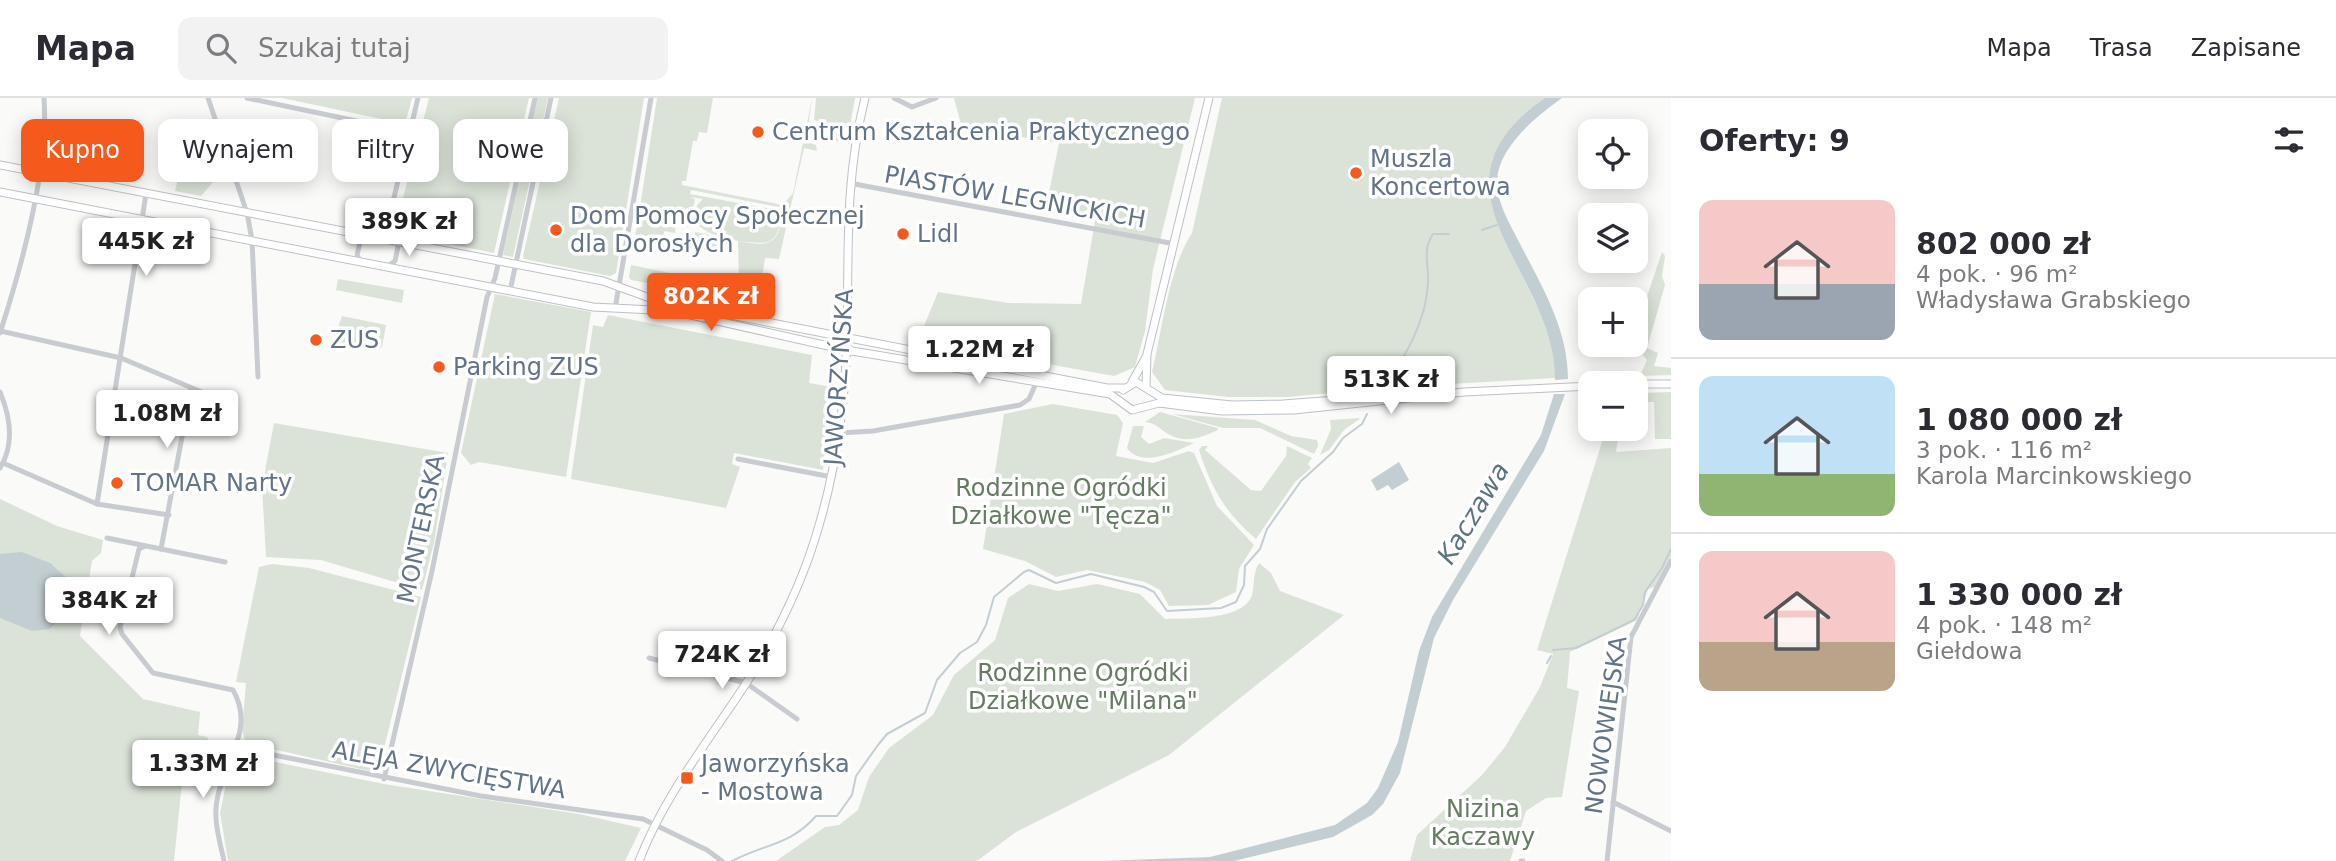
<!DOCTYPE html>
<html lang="pl">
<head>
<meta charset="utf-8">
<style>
	body { margin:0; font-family:"DejaVu Sans",sans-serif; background:#f2f2f3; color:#2b2b33; height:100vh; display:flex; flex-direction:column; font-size:26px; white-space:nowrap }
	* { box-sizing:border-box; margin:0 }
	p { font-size:23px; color:#7c7c81 }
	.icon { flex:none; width:38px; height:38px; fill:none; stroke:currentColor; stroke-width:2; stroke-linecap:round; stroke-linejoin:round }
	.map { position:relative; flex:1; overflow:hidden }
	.panel { display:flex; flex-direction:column; background:#fff; width:665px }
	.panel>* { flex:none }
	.guide { position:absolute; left:21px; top:21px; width:665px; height:63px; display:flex; gap:14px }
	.tools { position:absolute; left:1578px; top:21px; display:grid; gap:14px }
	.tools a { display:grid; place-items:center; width:70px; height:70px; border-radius:14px; background:#fff; box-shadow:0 4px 18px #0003; font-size:35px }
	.price { position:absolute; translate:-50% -60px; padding:0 16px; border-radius:7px; background:#fff; color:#222; font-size:23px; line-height:46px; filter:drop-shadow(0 2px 4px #0008) }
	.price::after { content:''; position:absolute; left:50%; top:42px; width:21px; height:16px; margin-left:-10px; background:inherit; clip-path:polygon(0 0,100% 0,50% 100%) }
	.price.active { background:#f6591c; color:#fff }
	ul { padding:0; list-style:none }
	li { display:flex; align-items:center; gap:21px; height:175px; padding:0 28px }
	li+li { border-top:2px solid #e1e1e2 }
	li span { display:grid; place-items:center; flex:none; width:196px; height:140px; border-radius:14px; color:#555 }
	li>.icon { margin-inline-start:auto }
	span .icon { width:84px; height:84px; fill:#fffc; stroke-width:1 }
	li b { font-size:30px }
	h2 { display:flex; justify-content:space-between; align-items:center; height:84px; padding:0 28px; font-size:30px }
	.pill { padding:0 24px; border-radius:14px; background:#fff; box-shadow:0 4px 18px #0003; font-size:24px; line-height:63px }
	.pill.active { background:#f6591c; color:#fff }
	header { display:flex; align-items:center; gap:42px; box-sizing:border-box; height:98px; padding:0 35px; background:#fff; border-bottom:2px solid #e1e1e2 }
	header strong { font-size:33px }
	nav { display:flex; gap:38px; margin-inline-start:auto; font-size:24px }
	.search { width:490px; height:63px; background:#f2f2f3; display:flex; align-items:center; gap:18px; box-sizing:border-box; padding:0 24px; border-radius:14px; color:#7c7c81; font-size:26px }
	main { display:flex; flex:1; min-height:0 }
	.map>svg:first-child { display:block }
	.green { fill:#dbe3d8 }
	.water { fill:#c3ced3 }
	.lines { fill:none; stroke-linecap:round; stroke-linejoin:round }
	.stream { stroke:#c3ced3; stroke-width:2 }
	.secondary-casing { stroke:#bcc1c6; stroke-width:9 }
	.street { stroke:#c8ccd0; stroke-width:5 }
	.secondary { stroke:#fff; stroke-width:7 }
	.poi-dot { fill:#f6591c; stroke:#fff; stroke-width:2.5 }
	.labels { text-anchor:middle; stroke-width:7; stroke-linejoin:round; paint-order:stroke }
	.poi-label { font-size:24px; fill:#627486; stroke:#fff; text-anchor:start }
	.street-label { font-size:24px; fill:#627486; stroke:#fff }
	.park-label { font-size:24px; fill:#667c62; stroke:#fff }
	.water-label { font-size:26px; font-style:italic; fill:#5d747f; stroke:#fff }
</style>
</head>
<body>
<header>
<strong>Mapa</strong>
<div class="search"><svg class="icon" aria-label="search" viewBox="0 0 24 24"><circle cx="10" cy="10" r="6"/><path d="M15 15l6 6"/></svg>Szukaj tutaj</div>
<nav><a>Mapa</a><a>Trasa</a><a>Zapisane</a></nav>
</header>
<main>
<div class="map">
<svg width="1671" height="763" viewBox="0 0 1671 763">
	<rect width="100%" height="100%" fill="#fafaf8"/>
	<!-- green -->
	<g class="green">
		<path d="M282 0H412L405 26Z"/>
		<path d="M429 0H529L494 155 394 135Z"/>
		<path d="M537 0H548L513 159 503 157Z"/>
		<path d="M559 0H644L616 175 610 178 524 161 523 158Z"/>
		<path d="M657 0H713L707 35 699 34 697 43H693L686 83H682V87L783 107 793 95 812 0 806 44 816 47 817 53 804 50 779 161 765 160 762 180 747 178 746 189H739L737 202 738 188 743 185 739 183 738 143C774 150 778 145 784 110L691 92 690 96 782 113C780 123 780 137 770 143 758 150 664 136 703 101L690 99 695 101 689 129 676 127 675 135 664 133 663 141 653 139 651 144 635 141Z"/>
		<path d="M816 0H855L847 45 824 40 825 25 814 22Z"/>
		<path d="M954 0H1195L1153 171 1145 233 1135 269 1114 278 944 247 908 248V243L924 228 938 194 1009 205 1081 206 1095 123 1045 114 1059 45 962 30Z"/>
		<path d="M1222 0H1545L1515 27 1492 62 1500 131 1548 231 1555 260V280L1396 289 1288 299H1228L1165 292 1152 274C1162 233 1169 169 1192 135Z"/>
		<path d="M188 41 212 46 221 75 201 98 175 93Z"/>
		<path d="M695 134 734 142 732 154 692 147Z"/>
		<path d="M1662 154 1665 158 1662 178 1665 187 1647 250 1658 255 1654 268 1671 270V277L1640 278 1647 262 1635 247 1636 231Z"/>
		<path d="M631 167 670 175 668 189 631 182 629 179Z"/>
		<path d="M683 176 734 185 732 201 678 191Z"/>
		<path d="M338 181 404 192 402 205 336 192Z"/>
		<path d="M495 196 591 214 566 379 479 364 471 367 461 355Z"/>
		<path d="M608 217 812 257 809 285 832 289 823 372 734 355 732 366 740 369 726 410 571 381 593 227 603 229Z"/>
		<path d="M342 218 386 227 382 249 379 251 337 244 334 242Z"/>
		<path d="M1671 294V341H1655L1654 304H1647L1636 317 1640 295Z"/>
		<path d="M1053 306 1117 317 1123 325 1116 358 1153 365 1189 353 1194 355 1217 408 1254 447 1239 471 1236 494 1208 507 1169 508 1160 492 1145 484 1087 472 1056 479 1025 463 983 451 1004 316Z"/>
		<path d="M1160 314 1218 330V332C1202 339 1187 346 1170 337 1160 332 1157 325 1145 324Z"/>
		<path d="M1172 316 1255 322 1291 338 1317 342 1318 348 1314 356 1260 330H1223Z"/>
		<path d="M1361 320 1344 332 1329 352 1320 357 1331 331 1330 322Z"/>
		<path d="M274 325 448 355 434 445 422 492 321 462 266 459 262 389Z"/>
		<path d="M1133 328H1144L1141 339 1149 346 1164 340 1194 345C1177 353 1141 371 1127 350Z"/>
		<path d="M1606 331H1615L1612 341H1618L1616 354 1671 350V459L1657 488 1648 491 1637 522 1570 554 1567 590 1579 593 1562 699 1546 700 1526 713 1510 763H1410L1417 737 1482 677 1505 649 1540 589 1553 556 1537 552Z"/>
		<path d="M1202 348H1208L1205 352 1251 392 1261 393 1286 358 1287 348 1312 360 1308 366 1311 370 1295 384 1256 441C1225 414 1212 392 1199 352Z"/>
		<path d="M0 401 57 428 103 442 101 455 92 463 80 538 143 601 200 614 198 637 207 639 209 643 198 642 201 649 384 686 579 716 641 730 625 763H228L220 715 226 686 182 684 174 763H0Z"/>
		<path d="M1259 465 1271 475 1280 493 1344 517 1169 657 1016 734 977 763H776L825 729 839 727 858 712 869 679 889 650 933 617 954 577 995 542 1008 500 1029 486 1058 493 1097 486 1140 496 1165 521C1187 520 1244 523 1252 497 1255 485 1252 477 1259 465Z"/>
		<path d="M272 466 309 470 421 499 378 675 246 645 242 632 246 585 236 584 259 469Z"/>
	</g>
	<!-- water -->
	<g class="water">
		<path d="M1545 0H1562C1537 18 1499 48 1497 82 1496 103 1509 124 1518 142 1541 187 1568 230 1568 281L1555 282C1557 173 1413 92 1545 0Z"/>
		<path d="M1554 296H1565L1544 353 1453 502 1434 540 1400 675 1383 706 1372 717 1333 739 1234 763H1102L1210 759 1335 727 1367 705 1378 690 1398 644 1419 553 1432 519 1541 337Z"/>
		<path d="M1399 364 1409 382 1392 392 1388 387 1377 393 1371 382Z"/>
		<path d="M22 454 50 465 69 482C69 504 65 516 50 531L32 533 0 520V456Z"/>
	</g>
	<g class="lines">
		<!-- stream -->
		<g class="stream">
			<path d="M1482 132 1497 127"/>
			<path d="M1386 284C1407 258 1427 219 1428 184 1429 166 1422 152 1433 136H1449"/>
			<path d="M1553 552 1576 550 1634 522 1643 507 1645 494 1662 470 1671 451"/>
			<path d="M1547 565 1551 558"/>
			<path d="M732 763C764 746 791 747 816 718H837L852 697 856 678 878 647 887 636 925 615 937 582 960 555 977 544 986 527 994 499 1024 474 1029 472 1056 485 1091 476 1144 489 1154 494 1167 513 1221 510 1236 504 1244 487 1245 468 1260 451 1267 431 1301 383 1333 354 1343 340 1362 326 1367 316"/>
		</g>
		<!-- secondary casing -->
		<g class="secondary-casing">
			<g id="secondary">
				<path d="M0 67 603 183 658 203 1107 290H1124"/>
				<path d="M0 94 593 209 673 213 846 252 1110 296 1132 312 1159 305 1222 313 1294 312 1464 294 1591 288"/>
				<path d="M1132 284 1146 259"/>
				<path d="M1636 286H1671"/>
				<path d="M1146 288 1147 256 1209 0"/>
				<path d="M1123 292 1136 284 1162 300 1232 307 1283 306 1430 295"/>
				<path d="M639 763C664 698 707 645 745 587 777 537 804 482 820 424 837 365 845 303 847 242 849 157 844 84 865 0"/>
			</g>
		</g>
		<!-- street -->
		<g class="street">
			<path d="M208 0 247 115 252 142 258 279"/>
			<path d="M247 0 409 34"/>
			<path d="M894 0 912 9 936 0"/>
			<path d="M849 85 1175 146"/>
			<path d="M384 141 418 0"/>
			<path d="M360 163 357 157 361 140 365 138"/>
			<path d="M388 168 395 163 398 148 395 144"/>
			<path d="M510 193 551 0"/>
			<path d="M615 211 651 0"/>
			<path d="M0 233 121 260 223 303"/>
			<path d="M0 235C22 167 49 71 44 0"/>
			<path d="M0 294C10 318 15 346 0 370"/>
			<path d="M840 335 873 333 1020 307 1029 301 1037 283"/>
			<path d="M738 361 832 379"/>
			<path d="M3 365 97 406 169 417"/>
			<path d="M97 406 146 96"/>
			<path d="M107 440 225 464"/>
			<path d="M145 448 139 451 120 529 122 536 153 575 233 592C256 632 223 664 217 702 213 722 220 744 224 763"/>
			<path d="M161 451 191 291"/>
			<path d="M649 560 746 585 797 621"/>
			<path d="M238 650 481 698 643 721 707 752 722 763"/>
			<path d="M384 681 432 473 487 199 495 180 535 0"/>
			<path d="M1613 704 1671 733"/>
			<path d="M1521 763H1523"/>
			<path d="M1607 763 1631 539 1671 463"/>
		</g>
		<!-- secondary -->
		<use href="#secondary" class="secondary"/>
	</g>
	<!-- markers -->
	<g class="poi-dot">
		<circle cx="758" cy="34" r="7"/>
		<circle cx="1356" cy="75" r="7"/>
		<circle cx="556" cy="132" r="7"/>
		<circle cx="903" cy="136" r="7"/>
		<circle cx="316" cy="242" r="7"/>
		<circle cx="439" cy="269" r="7"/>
		<circle cx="117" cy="385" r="7"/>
		<rect x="680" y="673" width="14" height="14" rx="3.5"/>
	</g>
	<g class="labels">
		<!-- poi labels -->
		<g class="poi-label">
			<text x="772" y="42">Centrum Kształcenia Praktycznego</text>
			<text x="1370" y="69">Muszla<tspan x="1370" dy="28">Koncertowa</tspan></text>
			<text x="570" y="126">Dom Pomocy Społecznej<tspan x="570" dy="28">dla Dorosłych</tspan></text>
			<text x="917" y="144">Lidl</text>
			<text x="330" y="250">ZUS</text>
			<text x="453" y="277">Parking ZUS</text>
			<text x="131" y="393">TOMAR Narty</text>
			<text x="701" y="674">Jaworzyńska<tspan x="701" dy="28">- Mostowa</tspan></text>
		</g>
		<!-- street labels -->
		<g class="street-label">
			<text transform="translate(1015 99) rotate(10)" y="8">PIASTÓW LEGNICKICH</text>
			<text transform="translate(839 279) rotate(-86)" y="8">JAWORZYŃSKA</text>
			<text transform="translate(421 431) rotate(-78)" y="8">MONTERSKA</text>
			<text transform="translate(1606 627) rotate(-82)" y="8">NOWOWIEJSKA</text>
			<text transform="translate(449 672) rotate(10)" y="8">ALEJA ZWYCIĘSTWA</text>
		</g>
		<!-- park labels -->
		<g class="park-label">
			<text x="1061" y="398">Rodzinne Ogródki<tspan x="1061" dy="28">Działkowe "Tęcza"</tspan></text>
			<text x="1083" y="583">Rodzinne Ogródki<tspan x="1083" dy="28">Działkowe "Milana"</tspan></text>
			<text x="1483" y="719">Nizina<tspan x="1483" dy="28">Kaczawy</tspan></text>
		</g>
		<!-- water labels -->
		<g class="water-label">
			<text transform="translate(1473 415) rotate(-59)" y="9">Kaczawa</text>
		</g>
	</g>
</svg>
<div class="tools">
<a><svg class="icon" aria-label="locate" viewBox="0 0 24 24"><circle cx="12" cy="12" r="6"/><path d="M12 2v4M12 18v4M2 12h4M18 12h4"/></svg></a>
<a><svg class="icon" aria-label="layers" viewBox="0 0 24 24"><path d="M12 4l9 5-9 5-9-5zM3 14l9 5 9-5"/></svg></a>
<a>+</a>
<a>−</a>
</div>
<b class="price" style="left:409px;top:160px">389K zł</b>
<b class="price" style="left:146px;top:180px">445K zł</b>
<b class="price active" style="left:711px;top:235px">802K zł</b>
<b class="price" style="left:979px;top:288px">1.22M zł</b>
<b class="price" style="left:1391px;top:318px">513K zł</b>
<b class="price" style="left:167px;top:352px">1.08M zł</b>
<b class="price" style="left:109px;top:539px">384K zł</b>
<b class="price" style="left:722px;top:593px">724K zł</b>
<b class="price" style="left:203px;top:702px">1.33M zł</b>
<div class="guide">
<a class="pill active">Kupno</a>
<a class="pill">Wynajem</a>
<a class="pill">Filtry</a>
<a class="pill">Nowe</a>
</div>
</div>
<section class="panel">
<h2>Oferty: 9<svg class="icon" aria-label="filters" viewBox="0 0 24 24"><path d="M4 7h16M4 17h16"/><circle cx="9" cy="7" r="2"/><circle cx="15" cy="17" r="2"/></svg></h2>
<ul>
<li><span style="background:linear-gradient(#f6c9c9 60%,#9aa5b1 0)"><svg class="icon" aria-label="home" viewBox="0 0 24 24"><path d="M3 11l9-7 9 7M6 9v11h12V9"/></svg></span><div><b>802 000 zł</b><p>4 pok. · 96 m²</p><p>Władysława Grabskiego</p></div></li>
<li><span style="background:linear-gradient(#bfe0f5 70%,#8fb573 0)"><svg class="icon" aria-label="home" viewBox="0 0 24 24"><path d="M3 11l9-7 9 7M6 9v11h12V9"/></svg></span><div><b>1 080 000 zł</b><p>3 pok. · 116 m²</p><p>Karola Marcinkowskiego</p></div></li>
<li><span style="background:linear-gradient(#f6c9c9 65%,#b9a48a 0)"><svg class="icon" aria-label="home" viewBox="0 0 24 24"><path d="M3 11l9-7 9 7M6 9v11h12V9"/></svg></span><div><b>1 330 000 zł</b><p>4 pok. · 148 m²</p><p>Giełdowa</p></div></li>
</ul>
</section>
</main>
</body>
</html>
